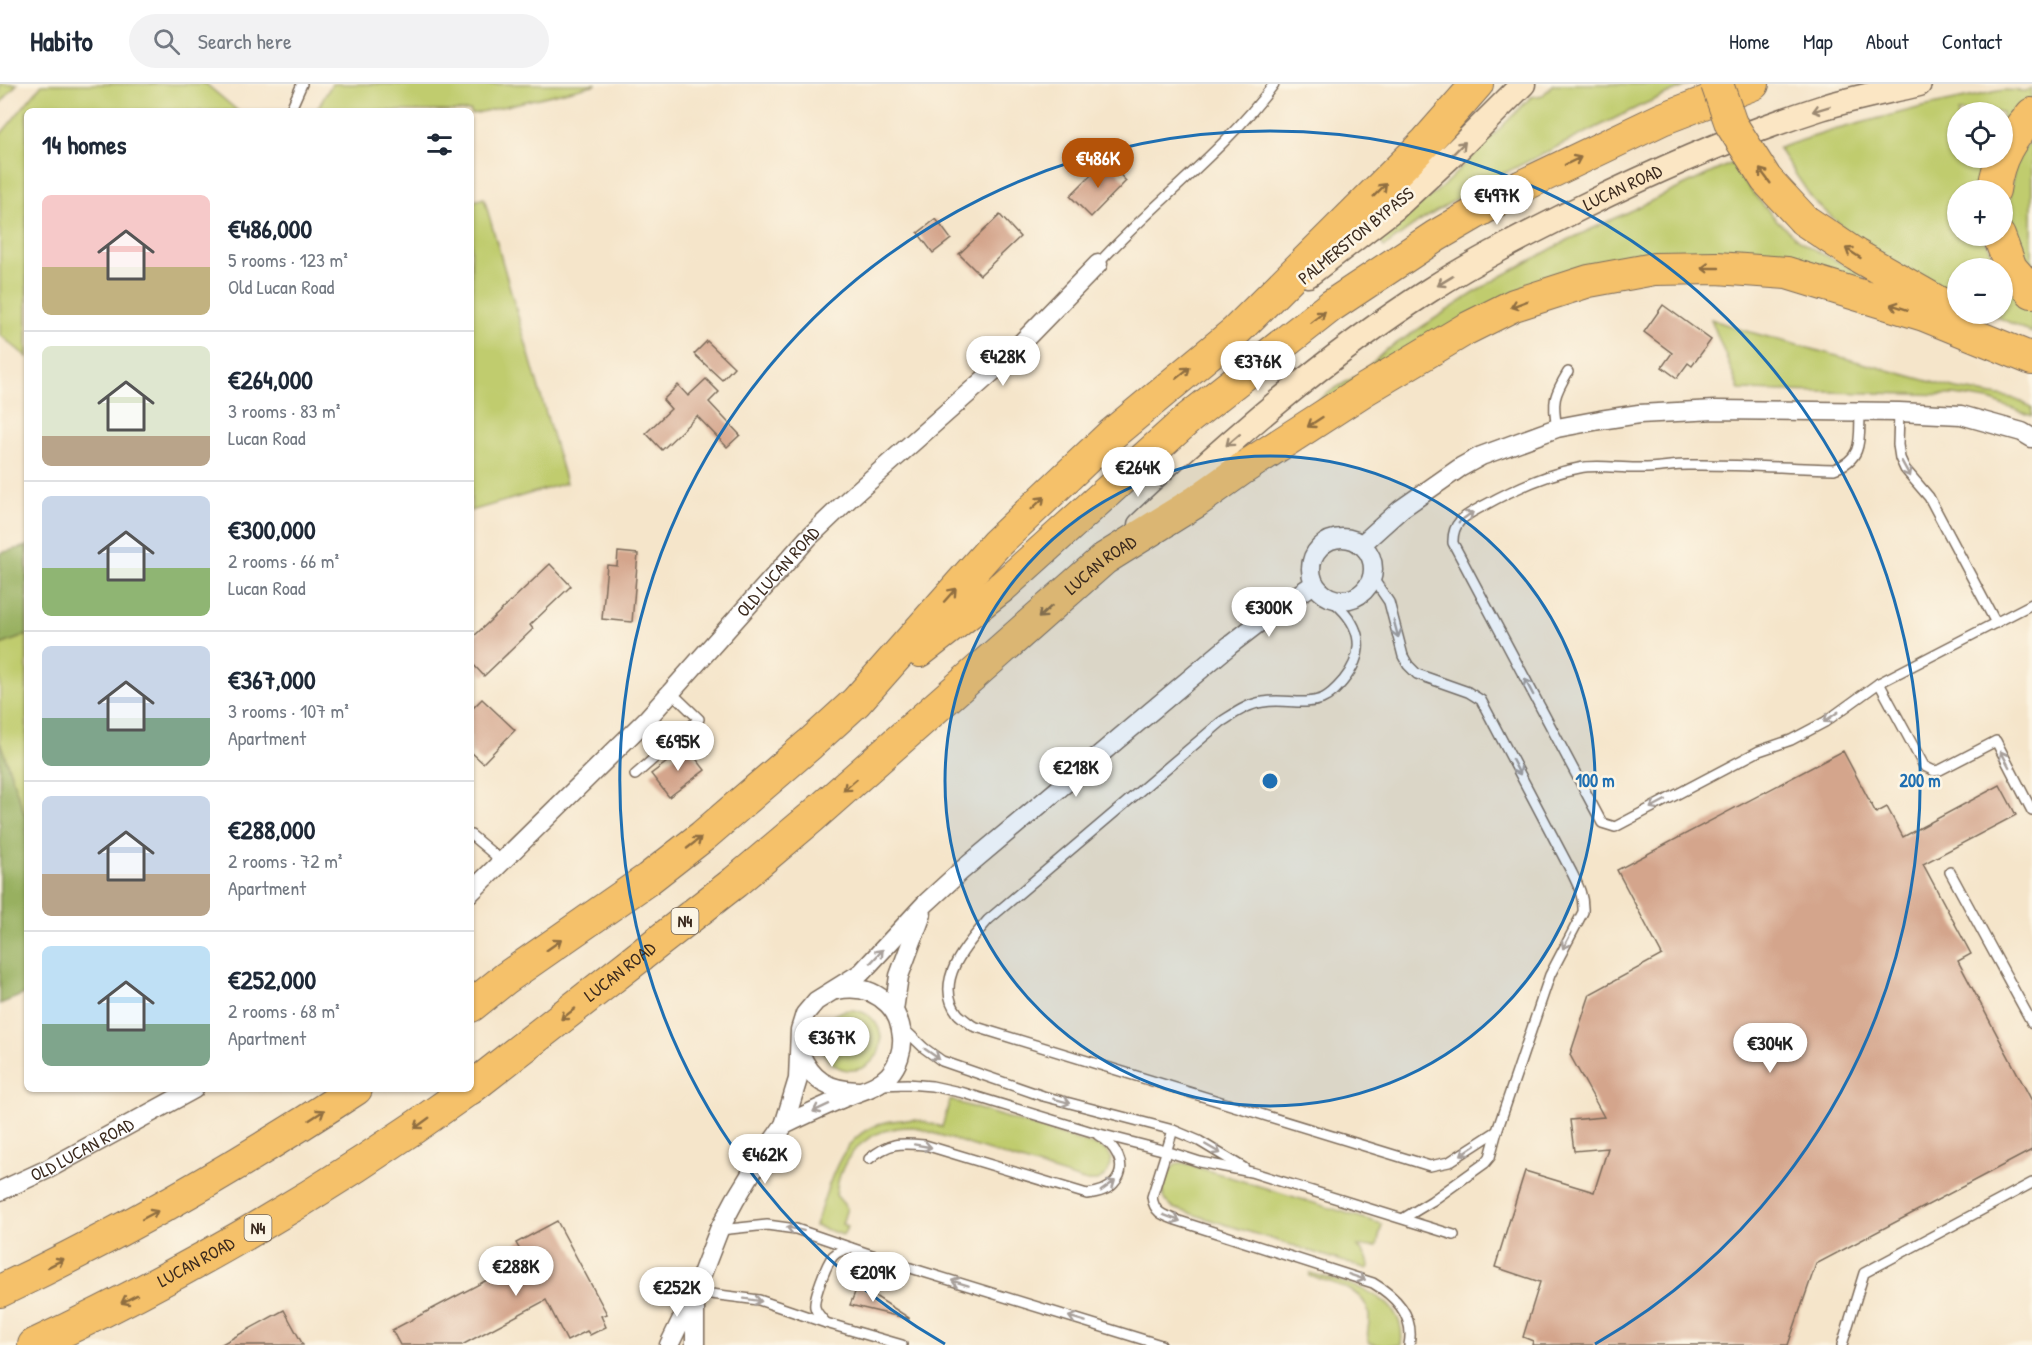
<!DOCTYPE html>
<html lang="en">
<head>
<meta charset="utf-8">
<style>
	body { margin:0; font-family:"Patrick Hand",sans-serif; background:#f2f2f3; color:#1f2937; height:100vh; display:flex; flex-direction:column; font-size:22px; white-space:nowrap }
	* { box-sizing:border-box; margin:0 }
	p { font-size:20px; color:#747a83 }
	.icon { flex:none; width:33px; height:33px; fill:none; stroke:currentColor; stroke-width:2; stroke-linecap:round; stroke-linejoin:round }
	.map { position:relative; flex:1; overflow:hidden }
	.drawer { position:absolute; left:24px; top:24px; width:450px; height:984px; display:flex; flex-direction:column; background:#fff; border-radius:9px; box-shadow:0 2px 4px #0004 }
	.drawer>* { flex:none }
	.tools { position:absolute; left:1947px; top:18px; display:grid; gap:12px }
	.tools a { display:grid; place-items:center; width:66px; height:66px; border-radius:50%; background:#fff; box-shadow:0 2px 4px #0004; font-size:30px }
	.price { position:absolute; translate:-50% -51px; padding:0 14px; border-radius:21px; background:#fff; color:#222; font-size:20px; line-height:39px; filter:drop-shadow(0 2px 3px #0008) }
	.price::after { content:''; position:absolute; left:50%; top:36px; width:18px; height:14px; margin-left:-9px; background:inherit; clip-path:polygon(0 0,100% 0,50% 100%) }
	.price.on { background:#b45309; color:#fff }
	ul { padding:0; list-style:none }
	li { display:flex; align-items:center; gap:18px; height:150px; padding:0 18px }
	li+li { border-top:2px solid #e0e1e3 }
	li span { display:grid; place-items:center; flex:none; width:168px; height:120px; border-radius:9px; color:#555 }
	li>.icon { margin-inline-start:auto }
	span .icon { width:72px; height:72px; fill:#fffc; stroke-width:1 }
	li b { font-size:26px }
	h2 { display:flex; justify-content:space-between; align-items:center; height:72px; padding:0 18px; font-size:26px }
	header { display:flex; align-items:center; gap:36px; box-sizing:border-box; height:84px; padding:0 30px; background:#fff; border-bottom:2px solid #e0e1e3 }
	header strong { font-size:28px }
	nav { display:flex; gap:33px; margin-inline-start:auto; font-size:21px }
	.search { width:420px; height:54px; background:#f2f2f3; display:flex; align-items:center; gap:15px; box-sizing:border-box; padding:0 21px; border-radius:33px; color:#747a83; font-size:22px }
	.map>svg:first-child { display:block }
	.green { fill:#c0cc6e; stroke:#7e7b46; stroke-width:1.5 }
	.forest { fill:#98b061; stroke:#6a6d40; stroke-width:1.5 }
	.building { fill:#d4a58c }
	.lines { fill:none; stroke-linecap:round; stroke-linejoin:round }
	.lane-casing { stroke:#7c6b5a; stroke-width:12 }
	.street-casing { stroke:#7c6b5a; stroke-width:21 }
	.secondary-casing { stroke:#7c6b5a; stroke-width:27 }
	.highway-casing { stroke:#7c6b5a; stroke-width:34 }
	.lane { stroke:#fff; stroke-width:9 }
	.street { stroke:#fff; stroke-width:18 }
	.secondary { stroke:#fbe6c4; stroke-width:24 }
	.highway { stroke:#f5c16b; stroke-width:32 }
	.highway-bridge-casing { stroke:#7c6b5a; stroke-width:34; stroke-linecap:butt }
	.highway-bridge { stroke:#f5c16b; stroke-width:32 }
	.oneway { stroke:#9b8871 }
	.oneway2 { stroke:#8f6e41 }
	.oneway3 { stroke:#a79f9a }
	.ring { fill:none; stroke:#1f6fb2; stroke-width:3 }
	.labels { text-anchor:middle; stroke-width:5; stroke-linejoin:round; paint-order:stroke }
	.shield { fill:#fcf5e5; stroke:#75675a; stroke-width:1.5 }
	.shield-label { font-size:16px; font-weight:bold; fill:#3b2a1e }
	.street-label { font-size:18px; fill:#3b2a1e; stroke:#fcf5e5 }
	.centre { fill:#1f6fb2; stroke:#fcf5e5; stroke-width:3 }
	.ring-label { font-size:18px; text-anchor:middle; font-weight:bold; fill:#1f6fb2; stroke:#fcf5e5; stroke-width:5; stroke-linejoin:round; paint-order:stroke }
</style>
</head>
<body>
<header>
<strong>Habito</strong>
<div class="search"><svg class="icon" aria-label="search" viewBox="0 0 24 24"><circle cx="10" cy="10" r="6"/><path d="M15 15l6 6"/></svg>Search here</div>
<nav><a>Home</a><a>Map</a><a>About</a><a>Contact</a></nav>
</header>
<div class="map">
<svg width="2032" height="1261" viewBox="0 0 2032 1261">
	<rect width="100%" height="100%" fill="#fcf5e5"/>
	<filter id="ink" filterUnits="userSpaceOnUse"><feTurbulence type="fractalNoise" baseFrequency=".0167" numOctaves="2"/><feDisplacementMap in="SourceGraphic" scale="12" xChannelSelector="R" yChannelSelector="G"/><feConvolveMatrix kernelMatrix="1 2 1 2 8 2 1 2 1" color-interpolation-filters="sRGB"/></filter>
	<filter id="wash" filterUnits="userSpaceOnUse"><feTurbulence type="fractalNoise" baseFrequency=".008" numOctaves="4" result="noise"/><feDisplacementMap in="SourceGraphic" scale="24" xChannelSelector="R" yChannelSelector="G"/><feGaussianBlur stdDeviation="1.35" result="paint"/><feColorMatrix in="noise" values="0 0 0 0 0 0 0 0 0 0 0 0 0 0 0 0 0 1.4 0 .05"/><feComposite in="paint" operator="in"/></filter>
	<g filter="url(#wash)">
		<rect width="100%" height="100%" fill="#f5e5ca"/>
		<!-- green -->
		<g class="green">
			<path d="M0 0H17L0 20Z"/>
			<path d="M42 0H206L238 27H27V273L0 251V51Z"/>
			<path d="M332 0H597L477 29 471 30V27H316Z"/>
			<path d="M1553 0H1691L1640 22 1476 103 1419 138 1384 163 1379 156 1443 102 1531 13 1543 11Z"/>
			<path d="M2032 4V16L2003 46 2002 28H1958V74H1992L1984 106H1958V152H1984L1999 184H1958L1957 214 1864 162 1813 116 1778 64 1834 46 1918 24 2003 6 2025 7Z"/>
			<path d="M2032 53V180C2009 154 2005 110 2017 78 2021 69 2027 61 2032 53Z"/>
			<path d="M1732 79C1749 105 1769 131 1793 151 1814 168 1841 179 1866 191L1862 196 1827 183 1761 173 1686 169 1609 178 1296 332 1334 305 1360 290 1386 266 1491 198 1566 157Z"/>
			<path d="M484 114 566 399 471 427V118Z"/>
			<path d="M2003 191 2007 198 2032 224V249L1991 230H2002Z"/>
			<path d="M1711 235 1739 245 1957 305 2012 314 2032 323V332L1989 316 1955 311 1739 306Z"/>
			<path d="M27 551V738L0 658V561Z"/>
			<circle cx="851" cy="956" r="30"/>
			<path d="M950 1016 1100 1063 1108 1068 1112 1075 1106 1091 1098 1097H1084L914 1043C871 1042 840 1068 836 1111L847 1124 842 1140 848 1142 843 1151 815 1142C834 1088 843 1031 915 1036 924 1037 933 1040 942 1043Z"/>
			<path d="M1178 1079H1184L1382 1140 1377 1162 1357 1163C1364 1167 1369 1176 1369 1183L1367 1185 1173 1124C1156 1113 1162 1089 1178 1079Z"/>
			<path d="M1310 1189C1346 1200 1409 1209 1401 1261H1378L1370 1259C1365 1250 1369 1245 1369 1236 1370 1205 1332 1199 1309 1192Z"/>
		</g>
		<!-- forest -->
		<g class="forest">
			<path d="M27 462V551L0 561V469Z"/>
			<path d="M0 658 27 738V909L0 920Z"/>
		</g>
		<g id="blocks">
			<!-- building -->
			<g class="building">
				<path d="M1106 76 1126 97 1091 133 1070 112Z"/>
				<path d="M1000 131 1020 153 980 191 959 170Z"/>
				<path d="M936 135 951 155 933 169 918 149Z"/>
				<path d="M1663 221 1711 256 1692 282 1688 279 1677 294 1662 283 1672 269 1644 248Z"/>
				<path d="M707 257 734 283 722 296 694 270Z"/>
				<path d="M706 295 719 308 709 318 740 351 727 363 697 332 662 366 646 349 671 325 663 316 678 301 688 312Z"/>
				<path d="M618 468 638 470 632 538 602 535 607 481 617 482Z"/>
				<path d="M550 480 571 502 530 541 533 545 484 592 471 578V555Z"/>
				<path d="M482 615 515 646 483 679 471 668V626Z"/>
				<path d="M687 663 705 686 669 713 651 690Z"/>
				<path d="M1843 667 1876 729 1887 723 1903 753 2000 701 2016 731 1923 780 1971 870 1958 877 2032 1017V1066L1816 1180 1788 1261H1532L1533 1257 1523 1253 1540 1198 1495 1183 1525 1087 1594 1108 1608 1064 1574 1067 1570 1036 1604 1033 1570 971 1590 910 1662 871 1617 786Z"/>
				<path d="M557 1137 607 1230 601 1232 606 1243 590 1251 587 1247 567 1257 546 1216 462 1261H400L392 1246 489 1195 487 1192 524 1173 516 1159Z"/>
				<path d="M858 1201 909 1234V1235L850 1221Z"/>
				<path d="M284 1226 303 1261H220Z"/>
			</g>
		</g>
	</g>
	<g filter="url(#ink)">
		<use href="#blocks" fill-opacity="0" stroke="#7c6b5a" stroke-width="1.5"/>
		<g class="lines">
			<!-- lane casing -->
			<g class="lane-casing">
				<g id="lane">
					<path d="M290 27 302 0"/>
					<path d="M1098 180C1154 118 1224 68 1274 0"/>
					<path d="M1860 328C1859 354 1864 375 1834 385 1786 384 1737 380 1688 381 1673 381 1658 384 1642 384 1621 385 1599 380 1579 384 1546 390 1514 405 1485 421 1467 431 1452 436 1453 459L1602 739 1615 743 1759 667 1791 656 1825 638 1879 599 2032 520"/>
					<path d="M1899 328 1898 361 1900 374 1905 385 1929 413 1996 539"/>
					<path d="M1557 344C1552 317 1554 311 1568 288"/>
					<path d="M1329 514C1360 538 1369 565 1343 597 1337 604 1331 611 1322 615 1303 622 1283 614 1263 618 1247 620 1234 630 1221 638L988 836C968 859 932 898 958 930 962 934 968 938 973 942L1430 1082 1449 1078 1497 1047 1550 891 1583 828C1584 812 1578 801 1571 787L1481 616 1468 608 1417 590 1408 581 1403 572 1389 518 1372 493"/>
					<path d="M1879 599 1924 682 1934 687 1940 686 1996 657 2032 727"/>
					<path d="M635 691 699 635 671 608"/>
					<path d="M471 751 503 778"/>
					<path d="M1950 788 2032 939"/>
					<path d="M903 944 924 964 942 977 1043 1012 1173 1046 1199 1057 1244 1084"/>
					<path d="M881 1001 907 1000 932 1002 964 1009 1092 1048 1166 1067 1200 1078 1251 1088 1454 1151"/>
					<path d="M1173 1046 1152 1113C1154 1128 1162 1131 1176 1136L1373 1199C1395 1212 1415 1232 1409 1261"/>
					<path d="M869 1075C890 1058 899 1059 925 1061L1087 1110C1096 1109 1107 1107 1114 1099 1130 1082 1114 1060 1098 1051"/>
					<path d="M1404 1134 1432 1117 1485 1079 1490 1073 1497 1047"/>
					<path d="M720 1146 767 1141 796 1145 904 1182 1161 1261"/>
					<path d="M695 1208 759 1216 826 1239 902 1261"/>
					<path d="M826 1239C822 1234 816 1229 815 1223 813 1214 827 1179 833 1172 838 1167 844 1165 851 1164"/>
					<path d="M1842 1261 1864 1189 2032 1099"/>
				</g>
			</g>
			<!-- street casing -->
			<g class="street-casing">
				<g id="street">
					<circle cx="1342" cy="485" r="31"/>
					<path d="M1361 461 1401 425 1461 383 1481 372 1557 344 1600 336 1639 330 1715 326 1899 328 1961 331 2022 348 2032 354"/>
					<path id="s1" d="M471 808 647 635 808 454 850 414 998 283 1098 180"/>
					<path d="M894 926 899 892 922 830"/>
					<path d="M800 969C812 997 828 1006 858 1007"/>
					<path d="M784 1041C805 1031 826 1021 848 1012 862 1006 878 1003 889 991 898 981 903 966 902 953 901 940 897 929 888 920 874 906 856 902 837 906"/>
					<path id="s2" d="M0 1107 48 1085 194 1005"/>
					<path d="M695 1213V1261"/>
					<path d="M669 1261 695 1208 719 1146 735 1116 760 1075 784 1041 798 995 800 946 805 930 816 917 861 889 925 820 961 787 1230 561 1274 527 1314 500"/>
				</g>
			</g>
			<!-- secondary casing -->
			<g class="secondary-casing">
				<g id="secondary">
					<path d="M1308 191 1395 124 1453 70 1523 0"/>
					<path id="s3" d="M1140 441C1230 356 1325 273 1430 206 1478 175 1530 149 1582 123 1659 85 1739 50 1821 24 1853 14 1886 8 1919 0"/>
				</g>
			</g>
			<!-- highway casing -->
			<g class="highway-casing">
				<g id="highway">
					<path d="M1994 106C1998 73 2011 55 2032 30"/>
					<path d="M1804 136 1856 171 1950 225"/>
					<path d="M1999 152 2011 184 2032 208"/>
					<path d="M920 567 1003 502 1189 334 1331 222 1436 152 1522 102 1662 35 1753 0"/>
					<path d="M471 922 506 894 648 795 703 752 810 660 856 618 996 460 1112 350 1235 248 1426 58 1477 0"/>
					<path id="s4" d="M471 1004 735 798 811 734 1104 475 1197 417 1242 385 1364 306 1466 245 1514 221 1589 197 1654 185 1717 184 1787 189 1924 231 2032 275"/>
					<path d="M0 1207C124 1148 242 1080 356 1005"/>
					<path id="s5" d="M34 1261C187 1189 332 1104 469 1005"/>
				</g>
			</g>
			<!-- lane -->
			<use href="#lane" class="lane"/>
			<!-- street -->
			<use href="#street" class="street"/>
			<!-- secondary -->
			<use href="#secondary" class="secondary"/>
			<!-- highway -->
			<use href="#highway" class="highway"/>
			<!-- highway-bridge casing -->
			<g class="highway-bridge-casing">
				<path id="highway-bridge" d="M1717 0 1731 40 1766 95 1804 136"/>
			</g>
			<!-- highway-bridge -->
			<use href="#highway-bridge" class="highway-bridge"/>
		</g>
		<!-- one-way arrows -->
		<defs><path id="oneway-shaft" d="M-6 0H5M1.5-3L5.5 0L1.5 3" fill="none" stroke-width="1.6" stroke-linecap="round" stroke-linejoin="round" transform="scale(1.5)"/></defs>
		<g class="oneway">
			<use href="#oneway-shaft" transform="translate(1821 25) rotate(163)"/>
			<use href="#oneway-shaft" transform="translate(1459 64) rotate(-45)"/>
			<use href="#oneway-shaft" transform="translate(1445 197) rotate(149)"/>
			<use href="#oneway-shaft" transform="translate(1233 356) rotate(140)"/>
		</g>
		<g class="oneway2">
			<use href="#oneway-shaft" transform="translate(1573 77) rotate(-26)"/>
			<use href="#oneway-shaft" transform="translate(1765 92) rotate(-127)"/>
			<use href="#oneway-shaft" transform="translate(1380 106) rotate(-45)"/>
			<use href="#oneway-shaft" transform="translate(1853 169) rotate(-147)"/>
			<use href="#oneway-shaft" transform="translate(1710 184) rotate(180)"/>
			<use href="#oneway-shaft" transform="translate(1519 220) rotate(160)"/>
			<use href="#oneway-shaft" transform="translate(1899 223) rotate(-162)"/>
			<use href="#oneway-shaft" transform="translate(1318 233) rotate(-38)"/>
			<use href="#oneway-shaft" transform="translate(1183 289) rotate(-39)"/>
			<use href="#oneway-shaft" transform="translate(1315 338) rotate(147)"/>
			<use href="#oneway-shaft" transform="translate(1038 419) rotate(-44)"/>
			<use href="#oneway-shaft" transform="translate(950 511) rotate(-48)"/>
			<use href="#oneway-shaft" transform="translate(1045 528) rotate(138)"/>
			<use href="#oneway-shaft" transform="translate(850 701) rotate(139)"/>
			<use href="#oneway-shaft" transform="translate(694 759) rotate(-38)"/>
			<use href="#oneway-shaft" transform="translate(554 861) rotate(-35)"/>
			<use href="#oneway-shaft" transform="translate(568 930) rotate(142)"/>
			<use href="#oneway-shaft" transform="translate(317 1031) rotate(-33)"/>
			<use href="#oneway-shaft" transform="translate(422 1039) rotate(144)"/>
			<use href="#oneway-shaft" transform="translate(150 1131) rotate(-28)"/>
			<use href="#oneway-shaft" transform="translate(56 1179) rotate(-27)"/>
			<use href="#oneway-shaft" transform="translate(129 1215) rotate(153)"/>
		</g>
		<g class="oneway3">
			<use href="#oneway-shaft" transform="translate(1906 385) rotate(61)"/>
			<use href="#oneway-shaft" transform="translate(1466 433) rotate(-36)"/>
			<use href="#oneway-shaft" transform="translate(1396 545) rotate(75)"/>
			<use href="#oneway-shaft" transform="translate(1529 603) rotate(-118)"/>
			<use href="#oneway-shaft" transform="translate(1831 633) rotate(145)"/>
			<use href="#oneway-shaft" transform="translate(2005 675) rotate(-118)"/>
			<use href="#oneway-shaft" transform="translate(1516 683) rotate(62)"/>
			<use href="#oneway-shaft" transform="translate(1658 720) rotate(152)"/>
			<use href="#oneway-shaft" transform="translate(1567 857) rotate(118)"/>
			<use href="#oneway-shaft" transform="translate(877 872) rotate(-47)"/>
			<use href="#oneway-shaft" transform="translate(932 970) rotate(35)"/>
			<use href="#oneway-shaft" transform="translate(1062 1017) rotate(15)"/>
			<use href="#oneway-shaft" transform="translate(821 1024) rotate(155)"/>
			<use href="#oneway-shaft" transform="translate(923 1062) rotate(10)"/>
			<use href="#oneway-shaft" transform="translate(1213 1065) rotate(30)"/>
			<use href="#oneway-shaft" transform="translate(1468 1066) rotate(146)"/>
			<use href="#oneway-shaft" transform="translate(1108 1102) rotate(-36)"/>
			<use href="#oneway-shaft" transform="translate(1172 1134) rotate(21)"/>
			<use href="#oneway-shaft" transform="translate(795 1145) rotate(-168)"/>
			<use href="#oneway-shaft" transform="translate(1357 1193) rotate(19)"/>
			<use href="#oneway-shaft" transform="translate(960 1199) rotate(-163)"/>
			<use href="#oneway-shaft" transform="translate(753 1216) rotate(9)"/>
			<use href="#oneway-shaft" transform="translate(1077 1235) rotate(-163)"/>
		</g>
	</g>
	<!-- distance rings -->
	<circle cx="1270" cy="697" r="325" fill="#1f6fb2" fill-opacity=".12"/>
	<g class="ring">
		<circle cx="1270" cy="697" r="325"/>
		<path d="M945 1260A650 650 0 1 1 1595 1260"/>
	</g>
	<g class="labels">
		<!-- shield labels -->
		<g class="shield">
			<rect x="671.5" y="824" width="27" height="26" rx="4.5"/>
			<rect x="244.5" y="1131" width="27" height="26" rx="4.5"/>
		</g>
		<g class="shield-label">
			<text x="685" y="843">N4</text>
			<text x="258" y="1150">N4</text>
		</g>
		<!-- street labels -->
		<g class="street-label">
			<text dy="6" stroke="none"><textPath href="#s3" startOffset="592">LUCAN ROAD</textPath></text>
			<text transform="translate(1356 152) rotate(-39)" y="6">PALMERSTON BYPASS</text>
			<text dy="6" stroke="none"><textPath href="#s4" startOffset="819">LUCAN ROAD</textPath></text>
			<text dy="6" stroke="none"><textPath href="#s1" startOffset="444">OLD LUCAN ROAD</textPath></text>
			<text dy="6" stroke="none"><textPath href="#s4" startOffset="189">LUCAN ROAD</textPath></text>
			<text dy="6" stroke="none"><textPath href="#s2" startOffset="92">OLD LUCAN ROAD</textPath></text>
			<text dy="6" stroke="none"><textPath href="#s5" startOffset="182">LUCAN ROAD</textPath></text>
		</g>
	</g>
	<circle cx="1270" cy="697" r="9" class="centre"/>
	<g class="ring-label">
		<text x="1595" y="703">100 m</text>
		<text x="1920" y="703">200 m</text>
	</g>
</svg>
<div class="tools">
<a><svg class="icon" aria-label="locate" viewBox="0 0 24 24"><circle cx="12" cy="12" r="6"/><path d="M12 2v4M12 18v4M2 12h4M18 12h4"/></svg></a>
<a>+</a>
<a>−</a>
</div>
<b class="price on" style="left:1098px;top:105px">€486K</b>
<b class="price" style="left:1497px;top:142px">€497K</b>
<b class="price" style="left:1003px;top:303px">€428K</b>
<b class="price" style="left:1258px;top:308px">€376K</b>
<b class="price" style="left:1138px;top:414px">€264K</b>
<b class="price" style="left:1269px;top:554px">€300K</b>
<b class="price" style="left:678px;top:688px">€695K</b>
<b class="price" style="left:1076px;top:714px">€218K</b>
<b class="price" style="left:832px;top:984px">€367K</b>
<b class="price" style="left:1770px;top:990px">€304K</b>
<b class="price" style="left:765px;top:1101px">€462K</b>
<b class="price" style="left:516px;top:1213px">€288K</b>
<b class="price" style="left:873px;top:1219px">€209K</b>
<b class="price" style="left:677px;top:1234px">€252K</b>
<section class="drawer">
<h2>14 homes<svg class="icon" aria-label="filters" viewBox="0 0 24 24"><path d="M4 7h16M4 17h16"/><circle cx="9" cy="7" r="2"/><circle cx="15" cy="17" r="2"/></svg></h2>
<ul>
<li><span style="background:linear-gradient(#f6c9c9 60%,#c2b280 0)"><svg class="icon" aria-label="home" viewBox="0 0 24 24"><path d="M3 11l9-7 9 7M6 9v11h12V9"/></svg></span><div><b>€486,000</b><p>5 rooms · 123 m²</p><p>Old Lucan Road</p></div></li>
<li><span style="background:linear-gradient(#dfe7d0 75%,#b9a48a 0)"><svg class="icon" aria-label="home" viewBox="0 0 24 24"><path d="M3 11l9-7 9 7M6 9v11h12V9"/></svg></span><div><b>€264,000</b><p>3 rooms · 83 m²</p><p>Lucan Road</p></div></li>
<li><span style="background:linear-gradient(#c9d6e8 60%,#8fb573 0)"><svg class="icon" aria-label="home" viewBox="0 0 24 24"><path d="M3 11l9-7 9 7M6 9v11h12V9"/></svg></span><div><b>€300,000</b><p>2 rooms · 66 m²</p><p>Lucan Road</p></div></li>
<li><span style="background:linear-gradient(#c9d6e8 60%,#7fa58c 0)"><svg class="icon" aria-label="home" viewBox="0 0 24 24"><path d="M3 11l9-7 9 7M6 9v11h12V9"/></svg></span><div><b>€367,000</b><p>3 rooms · 107 m²</p><p>Apartment</p></div></li>
<li><span style="background:linear-gradient(#c9d6e8 65%,#b9a48a 0)"><svg class="icon" aria-label="home" viewBox="0 0 24 24"><path d="M3 11l9-7 9 7M6 9v11h12V9"/></svg></span><div><b>€288,000</b><p>2 rooms · 72 m²</p><p>Apartment</p></div></li>
<li><span style="background:linear-gradient(#bfe0f5 65%,#7fa58c 0)"><svg class="icon" aria-label="home" viewBox="0 0 24 24"><path d="M3 11l9-7 9 7M6 9v11h12V9"/></svg></span><div><b>€252,000</b><p>2 rooms · 68 m²</p><p>Apartment</p></div></li>
</ul>
</section>
</div>
</body>
</html>
